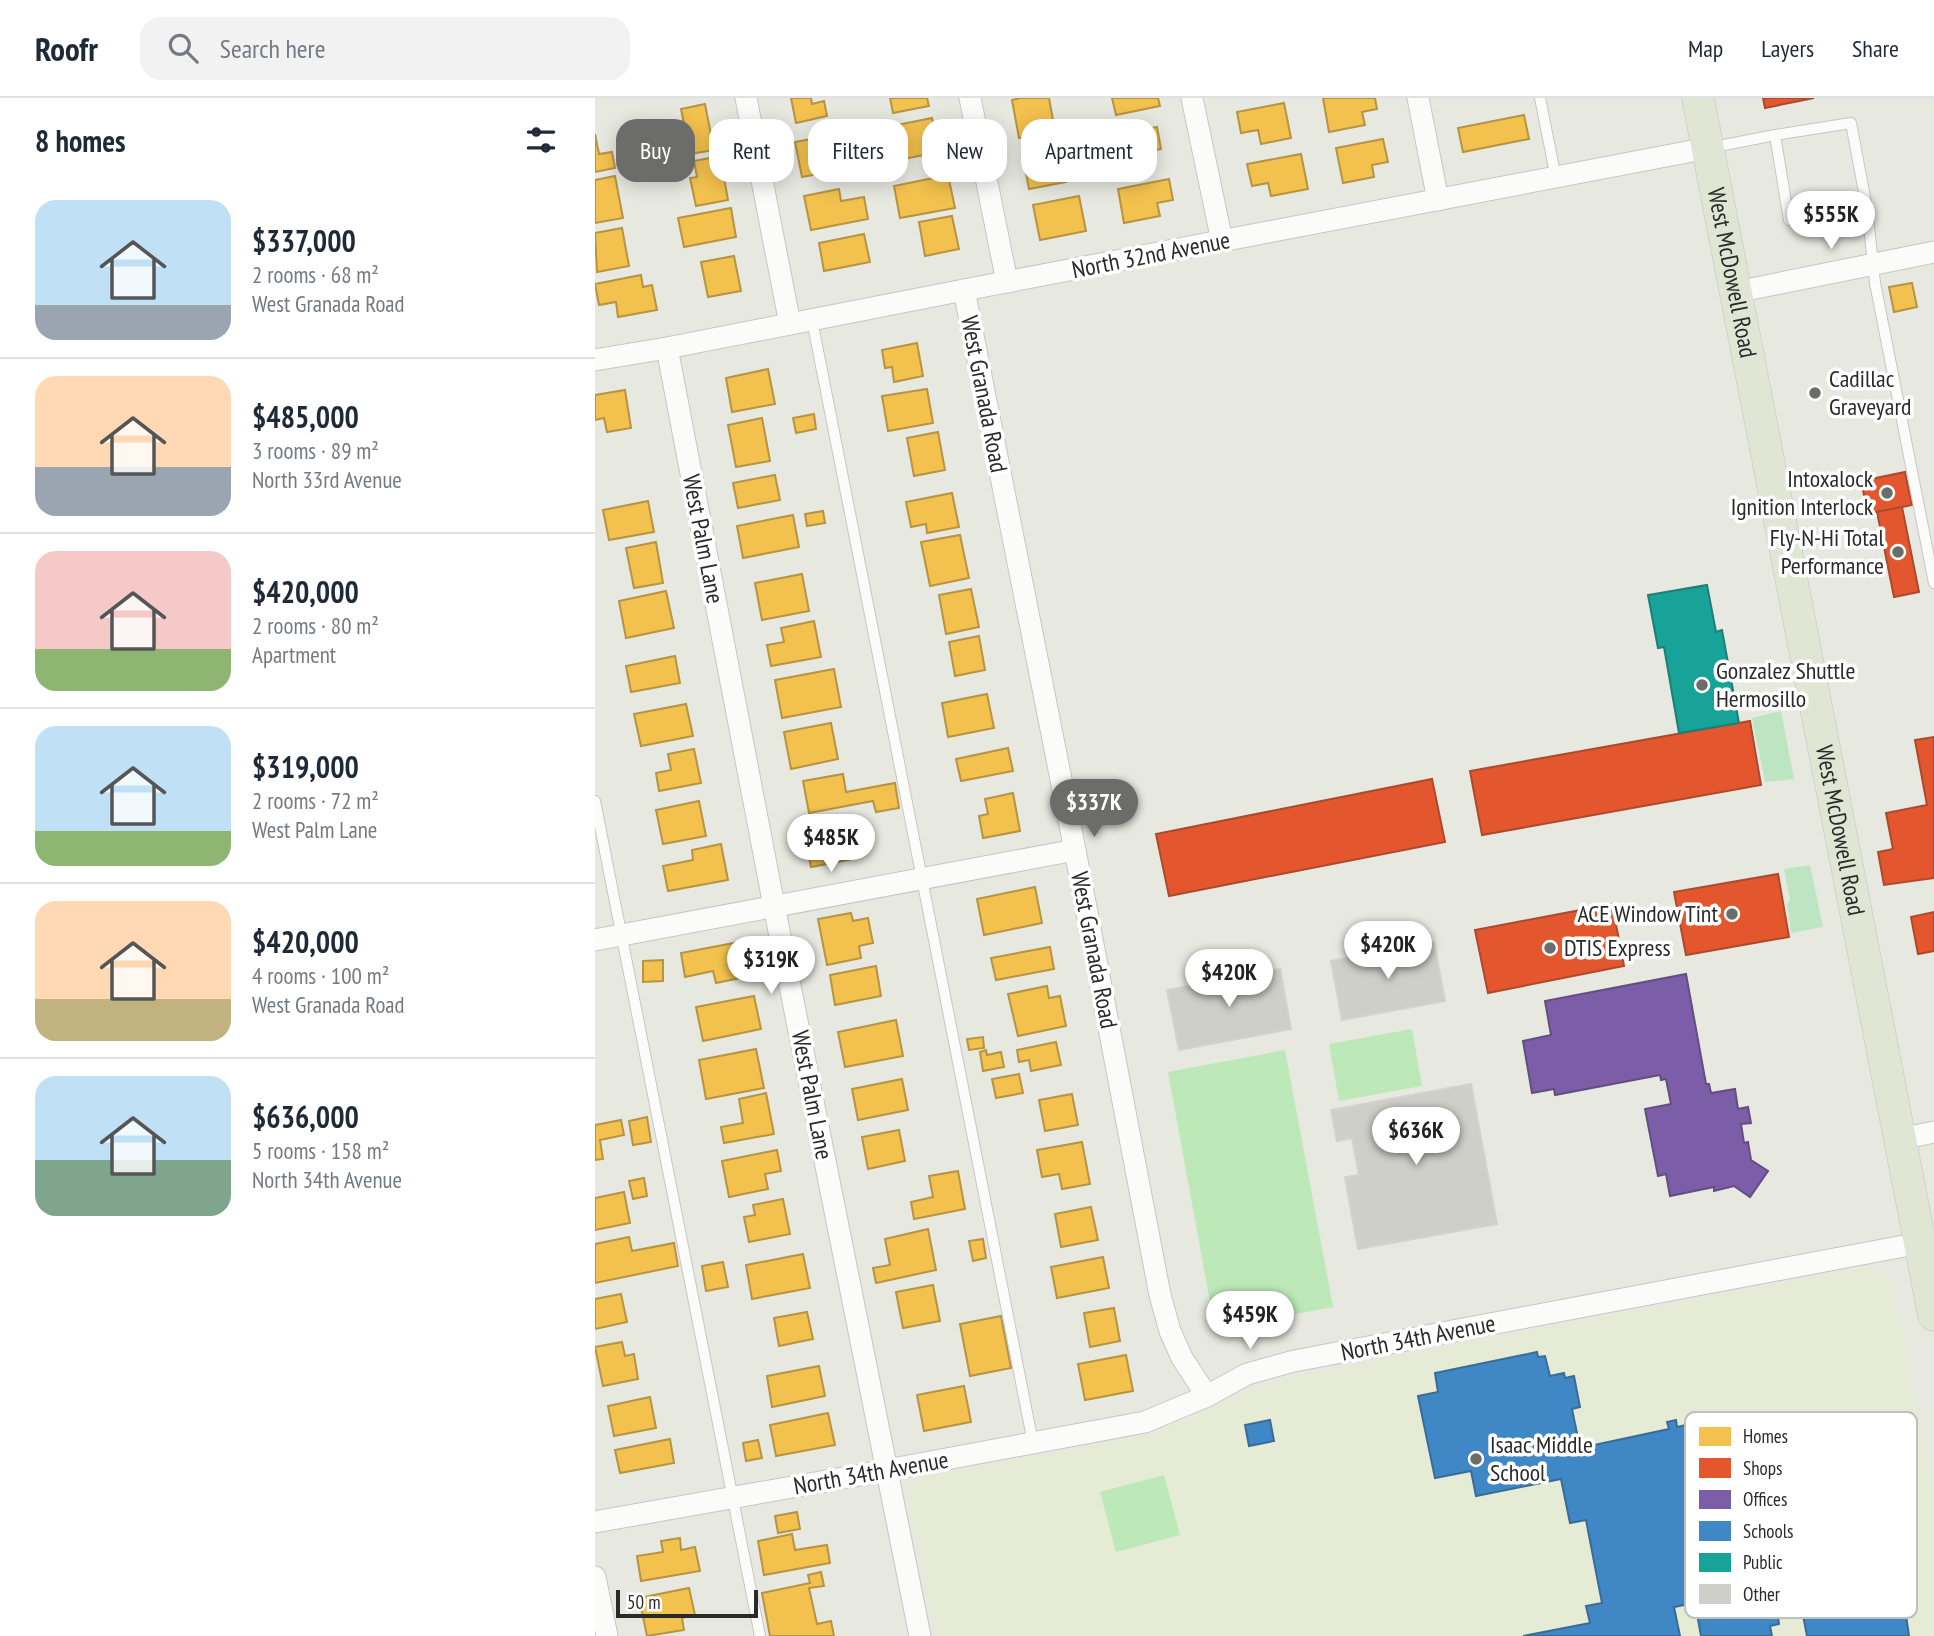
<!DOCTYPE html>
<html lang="en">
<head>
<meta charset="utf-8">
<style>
	body { margin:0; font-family:"PT Sans Narrow",sans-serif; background:#f2f2f3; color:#1f2937; height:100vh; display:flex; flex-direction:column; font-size:26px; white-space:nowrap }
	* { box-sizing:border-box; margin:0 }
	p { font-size:23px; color:#747a83 }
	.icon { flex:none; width:38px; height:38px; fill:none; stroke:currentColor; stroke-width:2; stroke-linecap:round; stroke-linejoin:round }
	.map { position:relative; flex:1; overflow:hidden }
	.side { display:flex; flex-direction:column; background:#fff; width:595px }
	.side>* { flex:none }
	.hud { position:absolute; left:21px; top:21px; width:665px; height:63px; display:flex; gap:14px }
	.scale { position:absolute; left:21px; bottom:18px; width:142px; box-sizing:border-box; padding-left:7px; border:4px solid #2a2a2a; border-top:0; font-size:19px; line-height:24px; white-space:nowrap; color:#2a2a2a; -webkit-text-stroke:5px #fff; paint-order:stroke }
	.price { position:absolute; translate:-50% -60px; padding:0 16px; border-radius:24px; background:#fff; color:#222; font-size:23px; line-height:46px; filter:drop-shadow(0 2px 4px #0008) }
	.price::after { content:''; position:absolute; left:50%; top:42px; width:21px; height:16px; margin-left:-10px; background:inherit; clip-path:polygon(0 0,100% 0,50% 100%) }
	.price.selected { background:#6c6c6a; color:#fff }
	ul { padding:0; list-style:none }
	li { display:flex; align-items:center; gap:21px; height:175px; padding:0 35px }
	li+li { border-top:2px solid #e0e1e3 }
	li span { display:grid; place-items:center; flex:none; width:196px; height:140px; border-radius:21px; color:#555 }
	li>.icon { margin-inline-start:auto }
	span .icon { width:84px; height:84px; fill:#fffc; stroke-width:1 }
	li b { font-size:30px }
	h2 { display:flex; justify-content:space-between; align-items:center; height:84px; padding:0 35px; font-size:30px }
	.tag { padding:0 24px; border-radius:21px; background:#fff; box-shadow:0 4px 18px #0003; font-size:24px; line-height:63px }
	.tag.selected { background:#6c6c6a; color:#fff }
	header { display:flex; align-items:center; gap:42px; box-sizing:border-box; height:98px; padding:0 35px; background:#fff; border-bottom:2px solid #e0e1e3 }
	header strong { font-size:33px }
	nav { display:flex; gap:38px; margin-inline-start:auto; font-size:24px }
	.search { width:490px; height:63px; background:#f2f2f3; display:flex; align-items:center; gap:18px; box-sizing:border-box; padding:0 24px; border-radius:21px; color:#747a83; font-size:26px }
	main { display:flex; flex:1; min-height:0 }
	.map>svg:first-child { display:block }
	.education { fill:#e6ebd5 }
	.green { fill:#bde5c2 }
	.pitch { fill:#bce9b7 }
	.homes { fill:#f2c14e; stroke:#b69443; stroke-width:2 }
	.shops { fill:#e4572e; stroke:#ac4a2d; stroke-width:2 }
	.offices { fill:#7b5ea7; stroke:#634e82; stroke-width:2 }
	.schools { fill:#3f88c5; stroke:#396c96; stroke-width:2 }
	.public { fill:#17a398; stroke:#1d7f77; stroke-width:2 }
	.building { fill:#cecfc9; stroke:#d2d3cc; stroke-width:2 }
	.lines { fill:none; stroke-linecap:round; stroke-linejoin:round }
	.service-casing { stroke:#c7c6c5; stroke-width:12 }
	.minor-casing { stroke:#c7c6c5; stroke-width:23 }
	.primary-casing { stroke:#c4c4c1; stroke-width:33 }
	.service { stroke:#fbfcfa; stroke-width:10 }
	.minor { stroke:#fbfcfa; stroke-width:21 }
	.primary { stroke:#e0e5d4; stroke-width:32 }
	.poi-dot { fill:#6c6c6a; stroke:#fff; stroke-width:2.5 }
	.labels { text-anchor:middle; stroke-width:7; stroke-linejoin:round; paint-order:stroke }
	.street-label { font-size:24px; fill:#2a2a2a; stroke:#fff }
	.poi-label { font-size:24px; fill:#2a2a2a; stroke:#fff; text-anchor:start }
	.key { fill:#fff; stroke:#bfbfbf; stroke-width:2 }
	.key-label { font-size:19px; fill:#2a2a2a }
</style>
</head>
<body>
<header>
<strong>Roofr</strong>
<div class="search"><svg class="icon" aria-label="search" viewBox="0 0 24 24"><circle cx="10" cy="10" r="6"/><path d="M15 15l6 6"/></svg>Search here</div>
<nav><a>Map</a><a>Layers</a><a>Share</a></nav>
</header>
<main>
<section class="side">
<h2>8 homes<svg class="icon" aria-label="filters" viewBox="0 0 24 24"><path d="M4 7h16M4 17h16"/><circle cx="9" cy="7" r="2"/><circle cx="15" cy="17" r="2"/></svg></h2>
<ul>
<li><span style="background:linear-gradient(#bfe0f5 75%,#9aa5b1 0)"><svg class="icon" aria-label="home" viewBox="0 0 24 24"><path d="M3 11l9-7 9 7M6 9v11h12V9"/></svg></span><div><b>$337,000</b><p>2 rooms · 68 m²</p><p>West Granada Road</p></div></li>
<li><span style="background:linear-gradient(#ffd9b3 65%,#9aa5b1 0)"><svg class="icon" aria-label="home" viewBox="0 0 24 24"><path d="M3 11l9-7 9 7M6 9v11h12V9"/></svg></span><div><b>$485,000</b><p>3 rooms · 89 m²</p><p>North 33rd Avenue</p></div></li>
<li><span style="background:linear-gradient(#f6c9c9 70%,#8fb573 0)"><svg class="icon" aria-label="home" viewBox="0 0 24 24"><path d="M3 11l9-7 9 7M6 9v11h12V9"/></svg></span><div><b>$420,000</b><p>2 rooms · 80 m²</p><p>Apartment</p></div></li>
<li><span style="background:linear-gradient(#bfe0f5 75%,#8fb573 0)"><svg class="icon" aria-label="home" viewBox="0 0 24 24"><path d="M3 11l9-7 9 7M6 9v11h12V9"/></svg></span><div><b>$319,000</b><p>2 rooms · 72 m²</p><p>West Palm Lane</p></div></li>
<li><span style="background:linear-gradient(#ffd9b3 70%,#c2b280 0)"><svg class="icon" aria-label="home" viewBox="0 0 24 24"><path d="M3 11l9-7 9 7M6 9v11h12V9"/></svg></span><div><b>$420,000</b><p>4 rooms · 100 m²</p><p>West Granada Road</p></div></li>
<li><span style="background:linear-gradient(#bfe0f5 60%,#7fa58c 0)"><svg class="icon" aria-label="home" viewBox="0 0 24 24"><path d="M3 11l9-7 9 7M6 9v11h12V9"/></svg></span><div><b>$636,000</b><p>5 rooms · 158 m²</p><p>North 34th Avenue</p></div></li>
</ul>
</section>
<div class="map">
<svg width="1339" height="1538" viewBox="0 0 1339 1538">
	<rect width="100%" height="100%" fill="#e7e8e0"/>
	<!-- education -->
	<path class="education" d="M1278 1170 1291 1176 1297 1185 1339 1392V1538H341L314 1402 317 1387 324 1380 535 1341 558 1336 664 1289 693 1280 1264 1171Z"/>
	<!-- green -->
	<g class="green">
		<path d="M1186 613 1199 681 1170 684 1157 620Z"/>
		<path d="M1215 767 1228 829 1196 835 1192 806 1195 802 1189 771Z"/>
	</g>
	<!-- pitch -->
	<g class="pitch">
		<path d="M817 931 827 988 744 1003 734 946Z"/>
		<path d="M690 952 738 1209 620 1231 573 974Z"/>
		<path d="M569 1377 585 1437 521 1454 505 1394Z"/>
	</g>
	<!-- homes -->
	<g class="homes">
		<path d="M196 0H216L217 6 229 3 232 18 201 25Z"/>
		<path d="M295 0H332L334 8 298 15Z"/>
		<path d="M425 0H454L460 33 424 40 417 2Z"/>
		<path d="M517 0H563L565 8 521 17Z"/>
		<path d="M728 0H780L782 11 767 14 770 27 734 34Z"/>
		<path d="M689 5 696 40 666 46 663 32 646 35 642 14Z"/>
		<path d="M110 6 119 52 95 56 86 11Z"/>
		<path d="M929 17 934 41 868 54 863 30Z"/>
		<path d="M337 20 344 54 299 63 292 29Z"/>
		<path d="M562 29 566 51 550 54 553 67 519 74 512 39Z"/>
		<path d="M0 36 4 56 17 54 20 70 0 74Z"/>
		<path d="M238 37 241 58 230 59 233 74 207 79 200 44Z"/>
		<path d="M788 41 793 64 777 67 779 79 748 85 741 50Z"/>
		<path d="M464 47 471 84 434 91 427 55Z"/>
		<path d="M706 56 713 91 676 98 673 85 657 88 652 66Z"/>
		<path d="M125 58 133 102 101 108 95 80 102 79 99 63Z"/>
		<path d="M353 77 360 110 305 120 299 88Z"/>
		<path d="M20 78 28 120 0 125V82Z"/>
		<path d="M574 81 578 102 562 105 565 118 529 125 523 91Z"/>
		<path d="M244 91 246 103 269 99 273 121 216 132 209 98Z"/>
		<path d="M484 98 491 133 445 142 438 107Z"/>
		<path d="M136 110 141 139 89 149 83 120Z"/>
		<path d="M357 118 364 151 330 158 324 124Z"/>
		<path d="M27 130 34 168 2 174 0 135Z"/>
		<path d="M269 136 275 164 229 173 224 145Z"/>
		<path d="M139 158 146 193 113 199 106 164Z"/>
		<path d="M46 177 48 189 57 187 62 212 23 219 21 204 4 207 0 186Z"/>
		<path d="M1317 185 1322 209 1299 214 1294 189Z"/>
		<path d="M322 245 328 278 299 284 297 269 290 270 287 252Z"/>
		<path d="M173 271 180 306 137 314 131 280Z"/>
		<path d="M332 291 338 325 293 333 287 298Z"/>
		<path d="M30 292 36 330 12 334 9 320 0 322V297Z"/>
		<path d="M219 316 221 331 201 335 198 320Z"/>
		<path d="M167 320 175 363 141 369 133 327Z"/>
		<path d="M343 334 350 372 319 378 312 340Z"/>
		<path d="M180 377 185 402 143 410 138 385Z"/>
		<path d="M357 395 364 429 332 435 331 426 316 429 311 404Z"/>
		<path d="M53 403 59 434 14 442 8 412Z"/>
		<path d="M228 413 230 425 212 428 210 416Z"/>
		<path d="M198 417 204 449 148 460 142 428Z"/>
		<path d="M365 437 374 480 335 488 326 444Z"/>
		<path d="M61 444 68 485 39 490 31 450Z"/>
		<path d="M207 476 214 513 167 522 160 485Z"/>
		<path d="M376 491 384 529 351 536 344 497Z"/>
		<path d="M71 493 79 530 31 540 24 503Z"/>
		<path d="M219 523 226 559 176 568 172 547 189 544 186 530Z"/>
		<path d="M384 538 390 572 360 578 354 544Z"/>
		<path d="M80 558 85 585 36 594 31 568Z"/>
		<path d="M239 571 246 609 187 620 180 582Z"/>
		<path d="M392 596 399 630 353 639 347 605Z"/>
		<path d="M91 606 98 638 46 648 39 616Z"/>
		<path d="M236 625 243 661 196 671 189 634Z"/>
		<path d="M413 650 418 673 366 683 361 661Z"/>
		<path d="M99 651 106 685 64 693 61 675 76 672 73 656Z"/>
		<path d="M248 676 251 694 300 685 304 710 281 714 278 703 214 715 208 683Z"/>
		<path d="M418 695 425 733 388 740 384 718 393 716 390 701Z"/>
		<path d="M104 703 111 738 68 746 61 712Z"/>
		<path d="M256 726 263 760 216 769 209 736Z"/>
		<path d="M126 746 133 782 73 793 68 768 98 762 97 752Z"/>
		<path d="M440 789 447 825 389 837 382 801Z"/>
		<path d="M256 815 258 823 273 820 278 845 264 848 266 860 232 867 223 821Z"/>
		<path d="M144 844 150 879 121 885 118 873 90 879 86 855Z"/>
		<path d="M455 849 459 871 401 882 396 860Z"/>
		<path d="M68 862V883L48 884V863Z"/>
		<path d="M281 868 286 898 240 907 235 877Z"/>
		<path d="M452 888 454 900 465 898 471 928 423 938 413 896Z"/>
		<path d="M159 898 166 931 108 943 101 909Z"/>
		<path d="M301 922 308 958 250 969 243 934Z"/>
		<path d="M388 939 389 950 374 952 372 941Z"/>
		<path d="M461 944 466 967 436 973 434 962 424 964 422 952Z"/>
		<path d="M161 951 169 990 111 1001 104 962Z"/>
		<path d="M391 952 392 957 406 954 409 969 388 973 385 954Z"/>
		<path d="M424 976 428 995 401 1000 397 981Z"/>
		<path d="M307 981 313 1012 263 1022 257 991Z"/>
		<path d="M171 995 179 1036 129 1045 126 1029 148 1025 144 1001Z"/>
		<path d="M477 996 483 1027 450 1033 444 1002Z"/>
		<path d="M52 1019 56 1044 38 1047 34 1023Z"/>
		<path d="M26 1022 29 1037 5 1042 8 1061 0 1062V1027Z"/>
		<path d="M304 1032 310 1063 273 1071 267 1039Z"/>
		<path d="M487 1044 495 1086 467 1091 464 1076 447 1079 442 1052Z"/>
		<path d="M182 1052 186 1073 170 1076 173 1091 134 1099 127 1063Z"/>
		<path d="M363 1073 370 1111 319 1121 316 1104 338 1099 334 1078Z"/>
		<path d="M49 1080 52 1098 38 1101 34 1083Z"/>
		<path d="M29 1094 35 1125 0 1132V1100Z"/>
		<path d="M188 1101 195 1136 154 1144 149 1119 160 1117 158 1107Z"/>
		<path d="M496 1109 503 1142 466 1149 460 1116Z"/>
		<path d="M333 1131 341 1172 281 1185 278 1170 295 1167 290 1141Z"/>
		<path d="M34 1139 37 1153 79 1145 83 1168 0 1185V1146Z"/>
		<path d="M388 1141 391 1160 378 1163 374 1143Z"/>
		<path d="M208 1156 215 1190 157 1201 151 1167Z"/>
		<path d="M508 1159 514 1190 462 1200 456 1169Z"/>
		<path d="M128 1164 133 1189 111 1193 107 1168Z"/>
		<path d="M338 1187 345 1223 308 1230 301 1194Z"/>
		<path d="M26 1196 32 1224 0 1231V1201Z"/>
		<path d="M519 1210 525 1243 495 1249 489 1215Z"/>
		<path d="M212 1214 218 1241 184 1248 179 1220Z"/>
		<path d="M406 1218 416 1270 375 1278 365 1226Z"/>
		<path d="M27 1244 30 1258 39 1256 43 1281 8 1288 0 1249Z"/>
		<path d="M531 1257 538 1293 490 1302 483 1266Z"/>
		<path d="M224 1268 230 1298 177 1309 172 1278Z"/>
		<path d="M369 1288 376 1324 329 1333 322 1297Z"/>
		<path d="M55 1299 61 1330 19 1338 13 1308Z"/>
		<path d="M233 1315 240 1347 181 1358 175 1327Z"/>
		<path d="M75 1341 79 1365 25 1375 20 1352Z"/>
		<path d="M163 1342 167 1360 151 1363 148 1345Z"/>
		<path d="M202 1414 205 1431 183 1435 180 1418Z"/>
		<path d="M197 1436 200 1452 232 1447 235 1465 169 1477 163 1443Z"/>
		<path d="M85 1440 86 1452 100 1449 105 1473 46 1483 42 1458 68 1454 66 1443Z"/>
		<path d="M226 1474 229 1488 214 1490 222 1526 236 1523 239 1538H175L167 1495 215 1485 213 1477Z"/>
		<path d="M94 1490 100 1517 87 1520 89 1532 52 1538 44 1500Z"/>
	</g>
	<!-- shops -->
	<g class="shops">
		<path d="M1168 0H1219L1170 10Z"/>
		<path d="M1310 374 1317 407 1273 416 1266 383Z"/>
		<path d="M1307 409 1324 494 1299 499 1282 414Z"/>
		<path d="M1155 623 1166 687 887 737 875 673Z"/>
		<path d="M1339 639V780L1289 787 1283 754 1298 751 1291 715 1332 707 1320 642Z"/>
		<path d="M837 681 850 744 574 798 561 736Z"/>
		<path d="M1183 776 1194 839 1091 857 1079 794Z"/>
		<path d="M1017 806 1029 868 893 895 880 832Z"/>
		<path d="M1339 814V853L1323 856 1316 819Z"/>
	</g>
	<!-- offices -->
	<path class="offices" d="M1091 876 1111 986H1114L1116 995 1140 991 1143 1011 1153 1009 1156 1025 1146 1026 1149 1045 1153 1044 1156 1062 1173 1073 1155 1099 1139 1088 1119 1093V1089L1075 1098 1071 1076 1063 1078 1050 1011 1076 1006 1071 981 1066 982 1065 977 960 997 959 991 937 995 928 943 956 937 950 903Z"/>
	<!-- schools -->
	<g class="schools">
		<path d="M942 1254 943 1259 950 1258 955 1278 969 1275 970 1280 979 1278 985 1309 977 1311 985 1350 1074 1331 1072 1324 1081 1322 1082 1329 1123 1320 1127 1338 1156 1332 1158 1341 1181 1336 1184 1348 1205 1344 1210 1366 1221 1364 1226 1385 1214 1384 1220 1411 1242 1406 1251 1448 1222 1454 1224 1463 1195 1469 1196 1476 1174 1480 1178 1498 1294 1475 1302 1515 1310 1510 1314 1538H1212L1206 1507 1182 1512 1184 1526 1175 1528 1177 1538H1106L1100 1505 1079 1509 1085 1538H928L995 1525 991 1508 1007 1505 991 1422 975 1425 966 1381 881 1398 876 1373 840 1380 823 1298 843 1294 840 1275Z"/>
		<path d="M675 1322 679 1343 654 1348 650 1327Z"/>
	</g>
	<!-- public -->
	<path class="public" d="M1112 487 1121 534 1127 532 1144 625 1084 635 1069 549 1063 550 1053 497Z"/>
	<!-- building -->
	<g class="building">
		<path d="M839 844 850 903 747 922 736 863Z"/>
		<path d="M685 871 696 931 584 952 572 892Z"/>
		<path d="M876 986 902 1126 763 1151 750 1079 764 1077 757 1040 742 1043 736 1012Z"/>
	</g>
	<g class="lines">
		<!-- service casing -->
		<g class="service-casing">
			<g id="service">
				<path d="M945 0 961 80"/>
				<path d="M1180 37 1256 25 1272 110"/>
				<path d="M1114 50 1180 37 1194 122 1272 110 1280 185 1339 485"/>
				<path d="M217 222 438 1345"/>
				<path d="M0 703 165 1538"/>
			</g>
		</g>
		<!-- minor casing -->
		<g class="minor-casing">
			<g id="minor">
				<path d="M151 0 195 226"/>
				<path d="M375 0 412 184"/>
				<path d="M597 0 627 143"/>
				<path d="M823 0 843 102"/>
				<path d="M369 192 480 752 565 1197 575 1233 587 1260 612 1298"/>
				<path d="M1141 194 1339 154"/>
				<path d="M72 250 179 808 325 1538"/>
				<path d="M0 262 72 250 369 192 1113 50"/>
				<path d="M0 842 480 752"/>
				<path d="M1305 1041 1339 1034"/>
				<path d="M0 1424 265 1377 550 1324 612 1298 652 1276 699 1263 1325 1145"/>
				<path d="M0 1479 12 1538"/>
			</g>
		</g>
		<!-- primary casing -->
		<g class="primary-casing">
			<g id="primary">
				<path id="s1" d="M1103 0 1339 1217"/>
			</g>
		</g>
		<!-- service -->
		<use href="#service" class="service"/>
		<!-- minor -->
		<use href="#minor" class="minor"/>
		<!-- primary -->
		<use href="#primary" class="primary"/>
	</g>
	<!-- markers -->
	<g class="poi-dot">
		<circle cx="1220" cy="295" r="7"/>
		<circle cx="1292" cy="395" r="7"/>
		<circle cx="1303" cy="454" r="7"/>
		<circle cx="1107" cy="587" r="7"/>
		<circle cx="1137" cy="816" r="7"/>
		<circle cx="955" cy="850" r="7"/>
		<circle cx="881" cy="1361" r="7"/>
	</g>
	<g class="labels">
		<!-- street labels -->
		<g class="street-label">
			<text transform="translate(556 157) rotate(-11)" y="8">North 32nd Avenue</text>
			<text dy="8" stroke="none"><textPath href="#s1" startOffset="178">West McDowell Road</textPath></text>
			<text transform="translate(389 296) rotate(79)" y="8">West Granada Road</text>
			<text transform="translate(108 441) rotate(79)" y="8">West Palm Lane</text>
			<text dy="8" stroke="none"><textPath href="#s1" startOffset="746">West McDowell Road</textPath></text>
			<text transform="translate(499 852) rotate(79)" y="8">West Granada Road</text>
			<text transform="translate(217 997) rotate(79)" y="8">West Palm Lane</text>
			<text transform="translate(823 1240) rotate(-11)" y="8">North 34th Avenue</text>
			<text transform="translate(276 1375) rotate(-10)" y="8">North 34th Avenue</text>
		</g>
		<!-- poi labels -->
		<g class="poi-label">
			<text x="1234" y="289">Cadillac<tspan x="1234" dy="28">Graveyard</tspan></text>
			<text x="1278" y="389" text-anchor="end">Intoxalock<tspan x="1278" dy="28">Ignition Interlock</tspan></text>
			<text x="1289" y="448" text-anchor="end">Fly-N-Hi Total<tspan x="1289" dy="28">Performance</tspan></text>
			<text x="1121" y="581">Gonzalez Shuttle<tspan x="1121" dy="28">Hermosillo</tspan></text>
			<text x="1123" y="824" text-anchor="end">ACE Window Tint</text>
			<text x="969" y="858">DTIS Express</text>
			<text x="895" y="1355">Isaac Middle<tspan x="895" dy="28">School</tspan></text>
		</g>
	</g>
	<!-- legend -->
	<rect x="1090" y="1314" width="232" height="206" rx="10" class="key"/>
	<rect x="1104" y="1329" width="32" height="19" fill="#f2c14e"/>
	<rect x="1104" y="1360" width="32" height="20" fill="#e4572e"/>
	<rect x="1104" y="1392" width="32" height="19" fill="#7b5ea7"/>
	<rect x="1104" y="1423" width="32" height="20" fill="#3f88c5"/>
	<rect x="1104" y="1455" width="32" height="19" fill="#17a398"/>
	<rect x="1104" y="1486" width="32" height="20" fill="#cecfc9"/>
	<g class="key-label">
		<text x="1148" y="1345">Homes</text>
		<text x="1148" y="1377">Shops</text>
		<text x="1148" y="1408">Offices</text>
		<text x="1148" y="1440">Schools</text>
		<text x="1148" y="1471">Public</text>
		<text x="1148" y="1503">Other</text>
	</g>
</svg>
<div class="scale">50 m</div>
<b class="price" style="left:1236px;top:153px">$555K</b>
<b class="price selected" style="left:499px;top:741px">$337K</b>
<b class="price" style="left:236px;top:776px">$485K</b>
<b class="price" style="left:793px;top:883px">$420K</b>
<b class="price" style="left:176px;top:898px">$319K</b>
<b class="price" style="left:634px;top:911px">$420K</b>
<b class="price" style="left:821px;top:1069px">$636K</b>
<b class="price" style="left:655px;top:1253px">$459K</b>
<div class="hud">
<a class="tag selected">Buy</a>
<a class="tag">Rent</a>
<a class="tag">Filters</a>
<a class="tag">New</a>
<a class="tag">Apartment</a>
</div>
</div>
</main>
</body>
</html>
